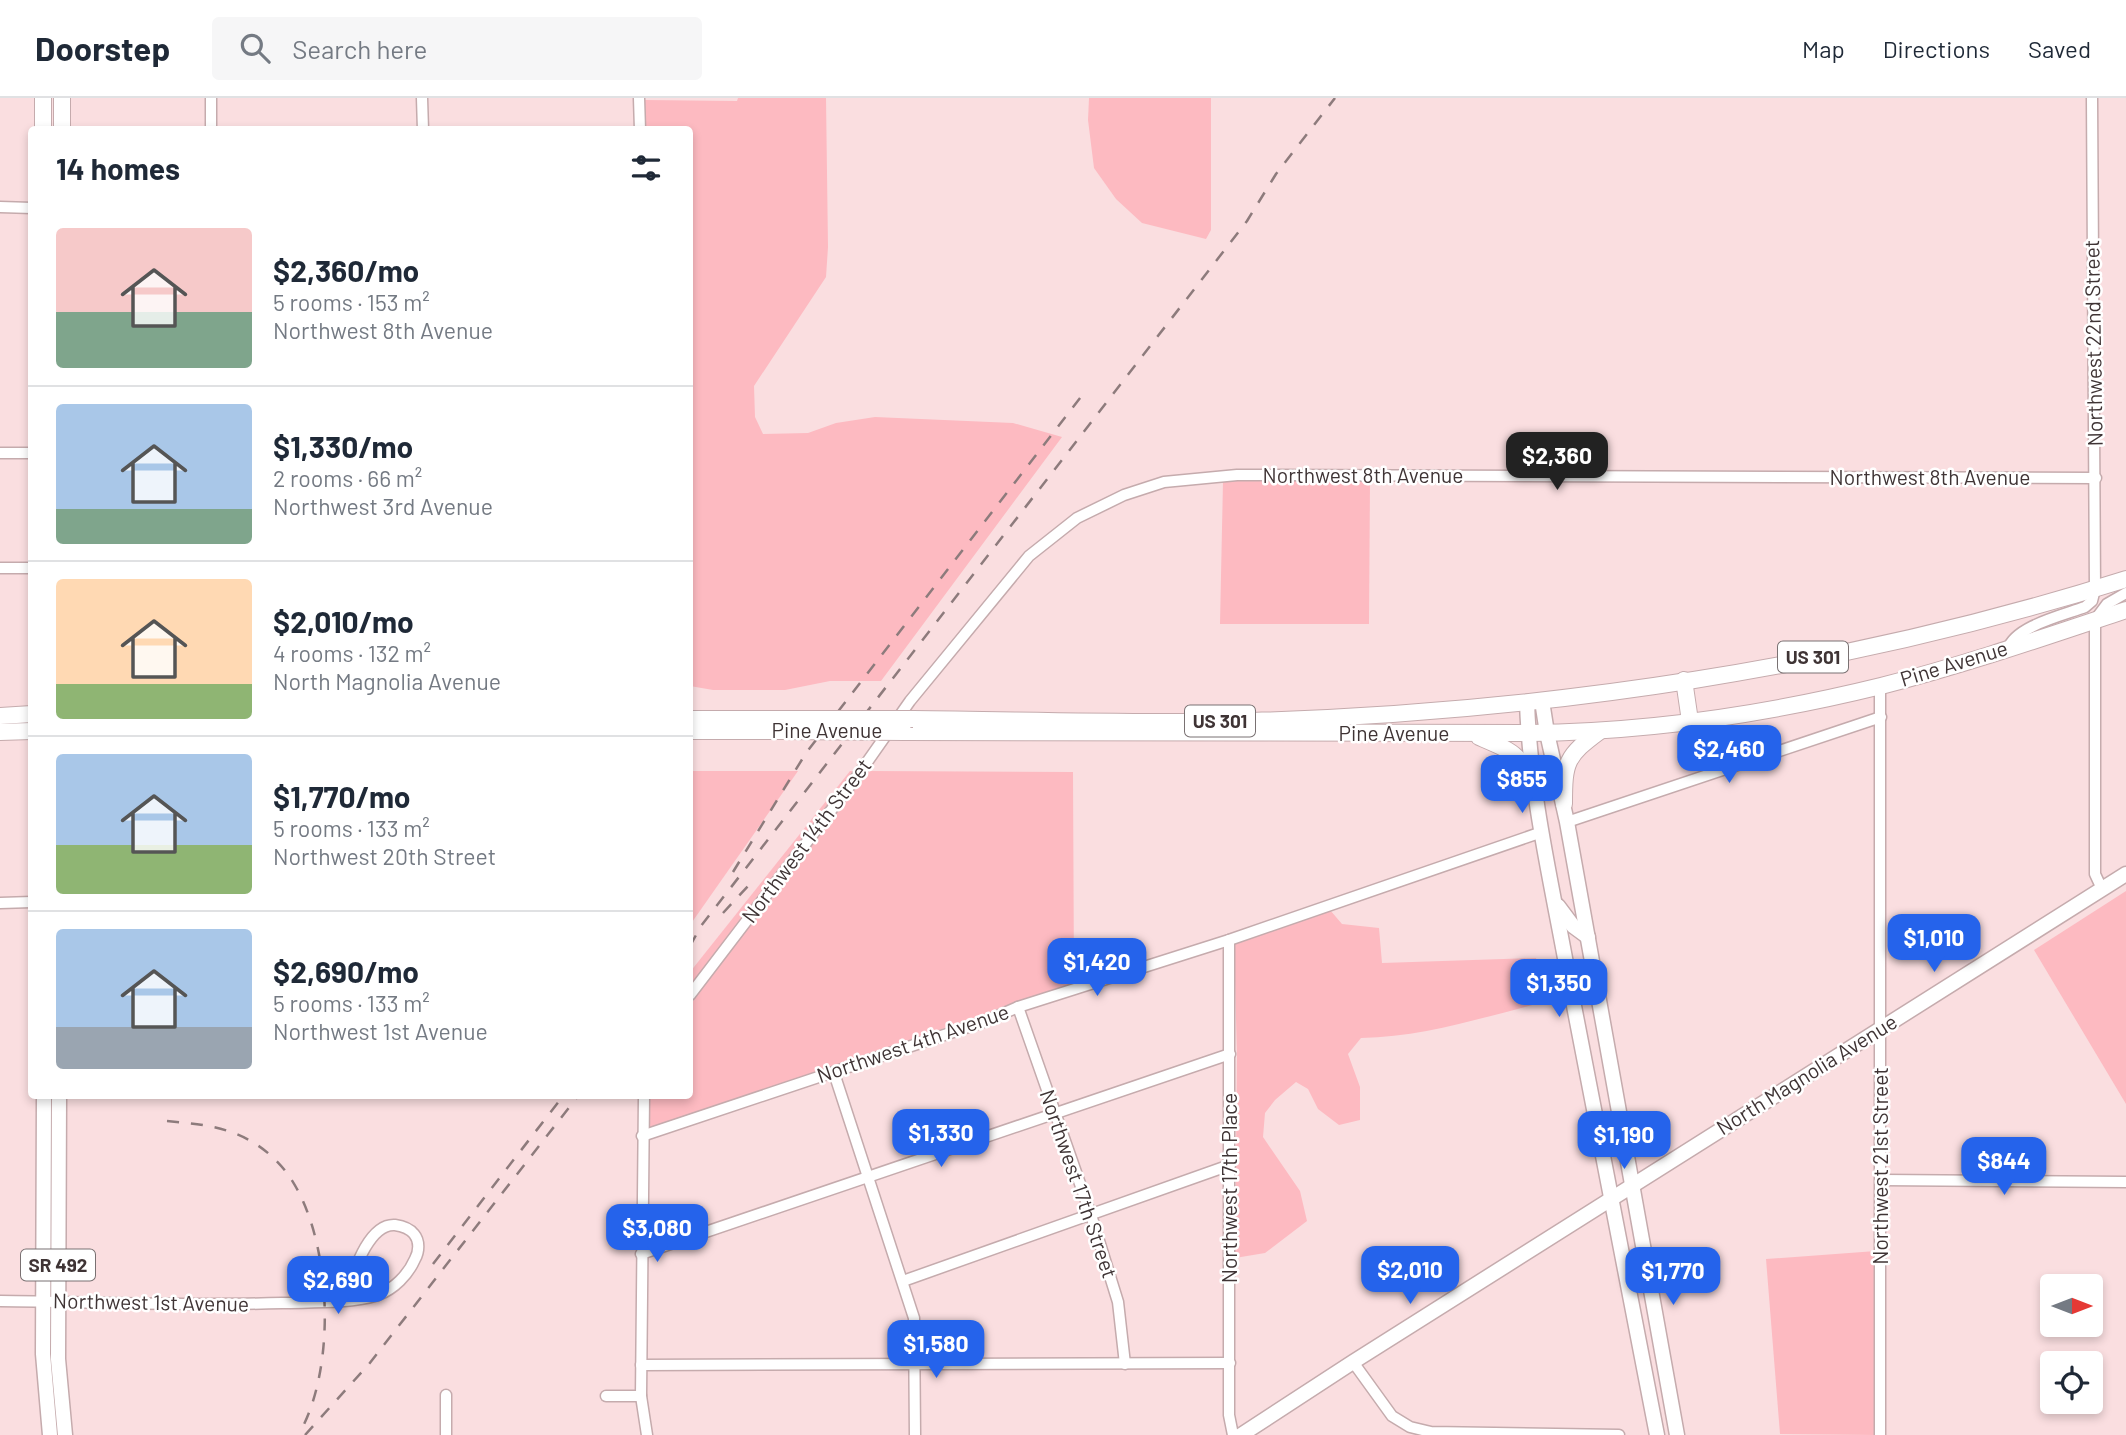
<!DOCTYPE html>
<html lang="en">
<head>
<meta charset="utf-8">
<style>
	body { margin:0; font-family:Barlow,sans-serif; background:#f6f6f7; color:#1f2937; height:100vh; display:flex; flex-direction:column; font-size:26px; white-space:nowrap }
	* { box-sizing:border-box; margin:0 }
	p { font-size:23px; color:#747a83 }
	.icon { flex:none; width:38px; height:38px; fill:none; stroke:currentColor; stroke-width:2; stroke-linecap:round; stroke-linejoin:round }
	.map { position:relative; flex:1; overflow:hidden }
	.side { position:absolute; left:28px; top:28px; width:665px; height:973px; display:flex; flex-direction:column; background:#fff; border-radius:7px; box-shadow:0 4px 10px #0003 }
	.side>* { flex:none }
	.needle { width:46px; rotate:90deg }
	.buttons { position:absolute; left:2040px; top:1176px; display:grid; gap:14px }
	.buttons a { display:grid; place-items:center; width:63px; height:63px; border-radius:7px; background:#fff; box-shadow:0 4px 10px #0003; font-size:35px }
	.price { position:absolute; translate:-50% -60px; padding:0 16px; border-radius:14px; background:#2563eb; color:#fff; font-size:23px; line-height:46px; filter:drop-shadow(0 2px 4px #0008) }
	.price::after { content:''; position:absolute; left:50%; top:42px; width:21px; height:16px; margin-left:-10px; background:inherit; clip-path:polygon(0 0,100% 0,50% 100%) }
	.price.active { background:#222; color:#fff }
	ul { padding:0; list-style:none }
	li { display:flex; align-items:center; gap:21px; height:175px; padding:0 28px }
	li+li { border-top:2px solid #e0e1e3 }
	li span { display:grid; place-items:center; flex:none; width:196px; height:140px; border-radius:7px; color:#555 }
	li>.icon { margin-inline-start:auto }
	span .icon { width:84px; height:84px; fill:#fffc; stroke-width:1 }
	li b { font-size:30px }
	h2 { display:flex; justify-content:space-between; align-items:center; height:84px; padding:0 28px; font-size:30px }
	header { display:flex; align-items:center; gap:42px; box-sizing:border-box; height:98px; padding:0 35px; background:#fff; border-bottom:2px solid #e0e1e3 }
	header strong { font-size:33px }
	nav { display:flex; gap:38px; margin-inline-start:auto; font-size:24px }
	.search { width:490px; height:63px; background:#f6f6f7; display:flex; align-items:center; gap:18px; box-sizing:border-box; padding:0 24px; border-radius:7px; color:#747a83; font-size:26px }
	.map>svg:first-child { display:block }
	.green { fill:#fdbac1 }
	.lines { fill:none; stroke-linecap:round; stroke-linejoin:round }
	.minor-casing { stroke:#c5abad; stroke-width:13 }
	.major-casing { stroke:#c5abad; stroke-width:17 }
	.highway-casing { stroke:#c5abad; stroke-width:18 }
	.minor { stroke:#fff; stroke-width:10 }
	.major { stroke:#fff; stroke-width:14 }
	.highway { stroke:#fff; stroke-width:16 }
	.rail { stroke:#8d7b7c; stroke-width:2.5; stroke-dasharray:12 12; stroke-linecap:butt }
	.highway-bridge-casing { stroke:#c5abad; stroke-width:18; stroke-linecap:butt }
	.highway-bridge { stroke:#fff; stroke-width:16 }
	.labels { text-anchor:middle; stroke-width:5; stroke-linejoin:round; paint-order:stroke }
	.shield { fill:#fff; stroke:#797172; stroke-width:2 }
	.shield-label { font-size:19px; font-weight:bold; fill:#3f3435 }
	.street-label { font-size:21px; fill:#3f3435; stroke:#fff }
</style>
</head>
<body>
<header>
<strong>Doorstep</strong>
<div class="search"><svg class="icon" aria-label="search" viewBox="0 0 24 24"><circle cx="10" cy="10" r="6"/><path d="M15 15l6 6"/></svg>Search here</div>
<nav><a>Map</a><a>Directions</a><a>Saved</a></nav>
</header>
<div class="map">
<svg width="2126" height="1337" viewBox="0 0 2126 1337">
	<rect width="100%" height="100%" fill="#fadee0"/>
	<!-- green -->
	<g class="green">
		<path d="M738 0H826L828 149 826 179 754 288 755 319 763 336 808 335 836 325 875 319 1013 325 1062 339 881 583H830L785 592H713L690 588V32L645 31V2L737 3Z"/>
		<path d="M1089 0H1211V132L1206 141 1142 125 1116 101 1094 70 1088 22Z"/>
		<path d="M1223 383H1370L1369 526H1220Z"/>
		<path d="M690 673H798L690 827Z"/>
		<path d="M850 673H854L690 888V874Z"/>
		<path d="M867 673 1073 674 1074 886 648 1031 649 998H690V907Z"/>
		<path d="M2126 793V1006L2034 852Z"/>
		<path d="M1330 812 1342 826 1379 830 1382 865 1536 860 1544 904C1484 919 1424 939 1361 940L1348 956 1360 989V1022L1339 1027 1318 1011 1308 991 1296 984 1275 1002 1265 1015 1263 1039 1300 1093 1307 1123 1265 1155 1235 1160 1237 958 1234 845Z"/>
		<path d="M1876 1153 1875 1337 1780 1336 1766 1161Z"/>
	</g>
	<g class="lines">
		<!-- minor casing -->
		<g class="minor-casing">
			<g id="minor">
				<path d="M211 0V32"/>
				<path d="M422 0 423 32"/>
				<path d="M639 0 640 32"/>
				<path d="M0 109 32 110"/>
				<path d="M0 355H32"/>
				<path d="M0 470H32"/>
				<path d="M2008 551C2015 528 2064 517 2085 509L2092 503 2095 491 2092 0"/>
				<path d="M1880 588V1337"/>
				<path d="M1567 724 1881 619"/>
				<path d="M2102 791 2095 776V522L2107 506 2126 495"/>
				<path d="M0 805 32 804"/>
				<path d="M1229 842V1317L1233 1337"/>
				<path d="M690 897 858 677 910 603 1029 458 1077 420 1124 397 1164 384 1237 377 2096 380"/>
				<path d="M1018 909 1091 1117 1118 1204 1125 1266"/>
				<path d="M834 975 914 1220 915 1337"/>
				<path d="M644 998 641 1298 647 1337"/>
				<path d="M642 1038 986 923 1018 909 1229 842 1542 734"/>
				<path d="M1882 1082 2126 1084"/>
				<path d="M641 1156 1230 956"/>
				<path d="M903 1183 1230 1067"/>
				<path d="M0 1203C94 1204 188 1208 282 1205 311 1204 350 1206 378 1197 394 1191 408 1177 415 1161 419 1154 420 1143 414 1136 410 1131 402 1128 395 1127 367 1125 352 1180 344 1201"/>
				<path d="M1353 1264 1392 1318 1410 1329 1431 1334 1619 1337"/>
				<path d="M641 1267 1230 1265"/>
				<path d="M606 1298H641"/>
				<path d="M446 1337V1297"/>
			</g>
		</g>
		<!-- major casing -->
		<g class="major-casing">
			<g id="major">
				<path d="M1542 603 1547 635 1567 724 1677 1337"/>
				<path d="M1527 604C1530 698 1553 791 1569 882 1598 1034 1627 1186 1657 1337"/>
				<path d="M1558 808 1573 828 1588 839"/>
				<path d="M44 998 43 1256 50 1337"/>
				<path d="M59 998 58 1261 65 1337"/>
				<path d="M1241 1337 1353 1264 2126 776"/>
			</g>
		</g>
		<!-- highway casing -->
		<g class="highway-casing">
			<g id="highway">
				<path d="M62 0V32"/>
				<path d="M43 32V0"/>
				<path d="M1684 582 1690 623"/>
				<path d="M0 618 32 616"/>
				<path d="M690 621H793"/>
				<path d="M913 621C1026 622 1139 626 1252 623 1545 614 1846 570 2126 481"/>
				<path d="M690 633H782"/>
				<path d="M0 634 32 633"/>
				<path d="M904 634 1528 635C1646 634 1767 616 1881 588 1964 567 2045 539 2126 512"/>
				<path d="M1479 639C1514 654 1522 656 1535 694"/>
				<path d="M1564 706C1564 664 1566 658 1600 633"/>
			</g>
		</g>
		<!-- minor -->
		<use href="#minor" class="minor"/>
		<!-- major -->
		<use href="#major" class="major"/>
		<!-- highway -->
		<use href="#highway" class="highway"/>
		<!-- rail -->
		<g class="rail">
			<path d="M733 774 806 655 1084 295"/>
			<path d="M723 815 749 787"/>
			<path d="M690 848 701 828 1247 123 1276 76 1335 0"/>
			<path d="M167 1023C198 1026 227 1028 254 1045 272 1056 287 1072 297 1091 332 1155 335 1271 300 1334"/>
			<path d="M433 1166 563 998"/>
			<path d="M305 1337 369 1266 578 998"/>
		</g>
		<!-- highway-bridge casing -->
		<g class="highway-bridge-casing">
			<g id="highway-bridge">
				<path d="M793 621H913"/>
				<path d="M782 633 904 634"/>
			</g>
		</g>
		<!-- highway-bridge -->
		<use href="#highway-bridge" class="highway-bridge"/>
	</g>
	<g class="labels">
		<!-- shield labels -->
		<g class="shield">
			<rect x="1778" y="543.5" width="70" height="31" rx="5"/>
			<rect x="1185" y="607.5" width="70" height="31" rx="5"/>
			<rect x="21" y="1151.5" width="74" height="31" rx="5"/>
		</g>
		<g class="shield-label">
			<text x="1813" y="566">US 301</text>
			<text x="1220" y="630">US 301</text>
			<text x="58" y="1174">SR 492</text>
		</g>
		<!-- street labels -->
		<g class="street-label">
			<text transform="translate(2094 245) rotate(-91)" y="7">Northwest 22nd Street</text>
			<text x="1363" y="385">Northwest 8th Avenue</text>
			<text x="1930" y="387">Northwest 8th Avenue</text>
			<text transform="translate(1954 566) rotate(-17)" y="7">Pine Avenue</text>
			<text x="827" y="640">Pine Avenue</text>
			<text x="1394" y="643">Pine Avenue</text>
			<text transform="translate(807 743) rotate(-53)" y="7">Northwest 14th Street</text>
			<text transform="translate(913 946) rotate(-19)" y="7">Northwest 4th Avenue</text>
			<text transform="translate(1807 977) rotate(-32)" y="7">North Magnolia Avenue</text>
			<text transform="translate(1881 1068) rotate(-90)" y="7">Northwest 21st Street</text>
			<text transform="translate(1078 1086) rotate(71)" y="7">Northwest 17th Street</text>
			<text transform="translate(1230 1090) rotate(-90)" y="7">Northwest 17th Place</text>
			<text transform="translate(151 1205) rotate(1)" y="7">Northwest 1st Avenue</text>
		</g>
	</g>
</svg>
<div class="buttons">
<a><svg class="needle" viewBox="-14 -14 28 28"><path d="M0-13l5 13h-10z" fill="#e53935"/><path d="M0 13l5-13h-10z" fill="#747a83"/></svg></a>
<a><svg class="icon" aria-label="locate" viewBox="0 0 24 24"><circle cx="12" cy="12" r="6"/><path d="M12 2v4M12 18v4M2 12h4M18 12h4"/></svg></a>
</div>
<b class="price active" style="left:1557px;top:394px">$2,360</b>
<b class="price" style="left:1729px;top:687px">$2,460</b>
<b class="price" style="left:1522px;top:717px">$855</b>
<b class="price" style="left:1934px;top:876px">$1,010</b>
<b class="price" style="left:1097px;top:900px">$1,420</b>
<b class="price" style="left:1559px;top:921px">$1,350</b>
<b class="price" style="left:941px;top:1071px">$1,330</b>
<b class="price" style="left:1624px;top:1073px">$1,190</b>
<b class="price" style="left:2004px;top:1099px">$844</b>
<b class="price" style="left:657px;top:1166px">$3,080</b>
<b class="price" style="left:1410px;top:1208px">$2,010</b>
<b class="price" style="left:1673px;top:1209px">$1,770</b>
<b class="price" style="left:338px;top:1218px">$2,690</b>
<b class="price" style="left:936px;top:1282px">$1,580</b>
<section class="side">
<h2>14 homes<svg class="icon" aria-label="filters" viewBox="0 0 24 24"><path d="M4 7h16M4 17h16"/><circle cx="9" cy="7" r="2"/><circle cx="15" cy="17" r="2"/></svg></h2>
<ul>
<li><span style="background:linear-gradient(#f6c9c9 60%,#7fa58c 0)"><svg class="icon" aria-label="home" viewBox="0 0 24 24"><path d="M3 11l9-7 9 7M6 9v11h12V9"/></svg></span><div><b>$2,360/mo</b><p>5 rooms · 153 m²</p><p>Northwest 8th Avenue</p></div></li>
<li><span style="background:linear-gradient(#a9c7e8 75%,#7fa58c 0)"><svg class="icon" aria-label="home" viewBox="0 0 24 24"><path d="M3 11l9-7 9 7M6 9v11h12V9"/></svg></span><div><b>$1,330/mo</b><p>2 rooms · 66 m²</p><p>Northwest 3rd Avenue</p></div></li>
<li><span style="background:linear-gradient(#ffd9b3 75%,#8fb573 0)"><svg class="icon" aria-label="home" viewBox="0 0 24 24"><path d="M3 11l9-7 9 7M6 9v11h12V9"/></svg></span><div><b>$2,010/mo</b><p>4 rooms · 132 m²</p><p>North Magnolia Avenue</p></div></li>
<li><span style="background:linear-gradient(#a9c7e8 65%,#8fb573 0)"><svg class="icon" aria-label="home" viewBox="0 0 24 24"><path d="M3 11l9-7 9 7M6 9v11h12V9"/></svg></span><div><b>$1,770/mo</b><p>5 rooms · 133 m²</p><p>Northwest 20th Street</p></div></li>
<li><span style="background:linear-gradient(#a9c7e8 70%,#9aa5b1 0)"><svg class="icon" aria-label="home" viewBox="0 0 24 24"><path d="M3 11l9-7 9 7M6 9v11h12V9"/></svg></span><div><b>$2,690/mo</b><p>5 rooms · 133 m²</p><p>Northwest 1st Avenue</p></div></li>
</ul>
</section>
</div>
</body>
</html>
